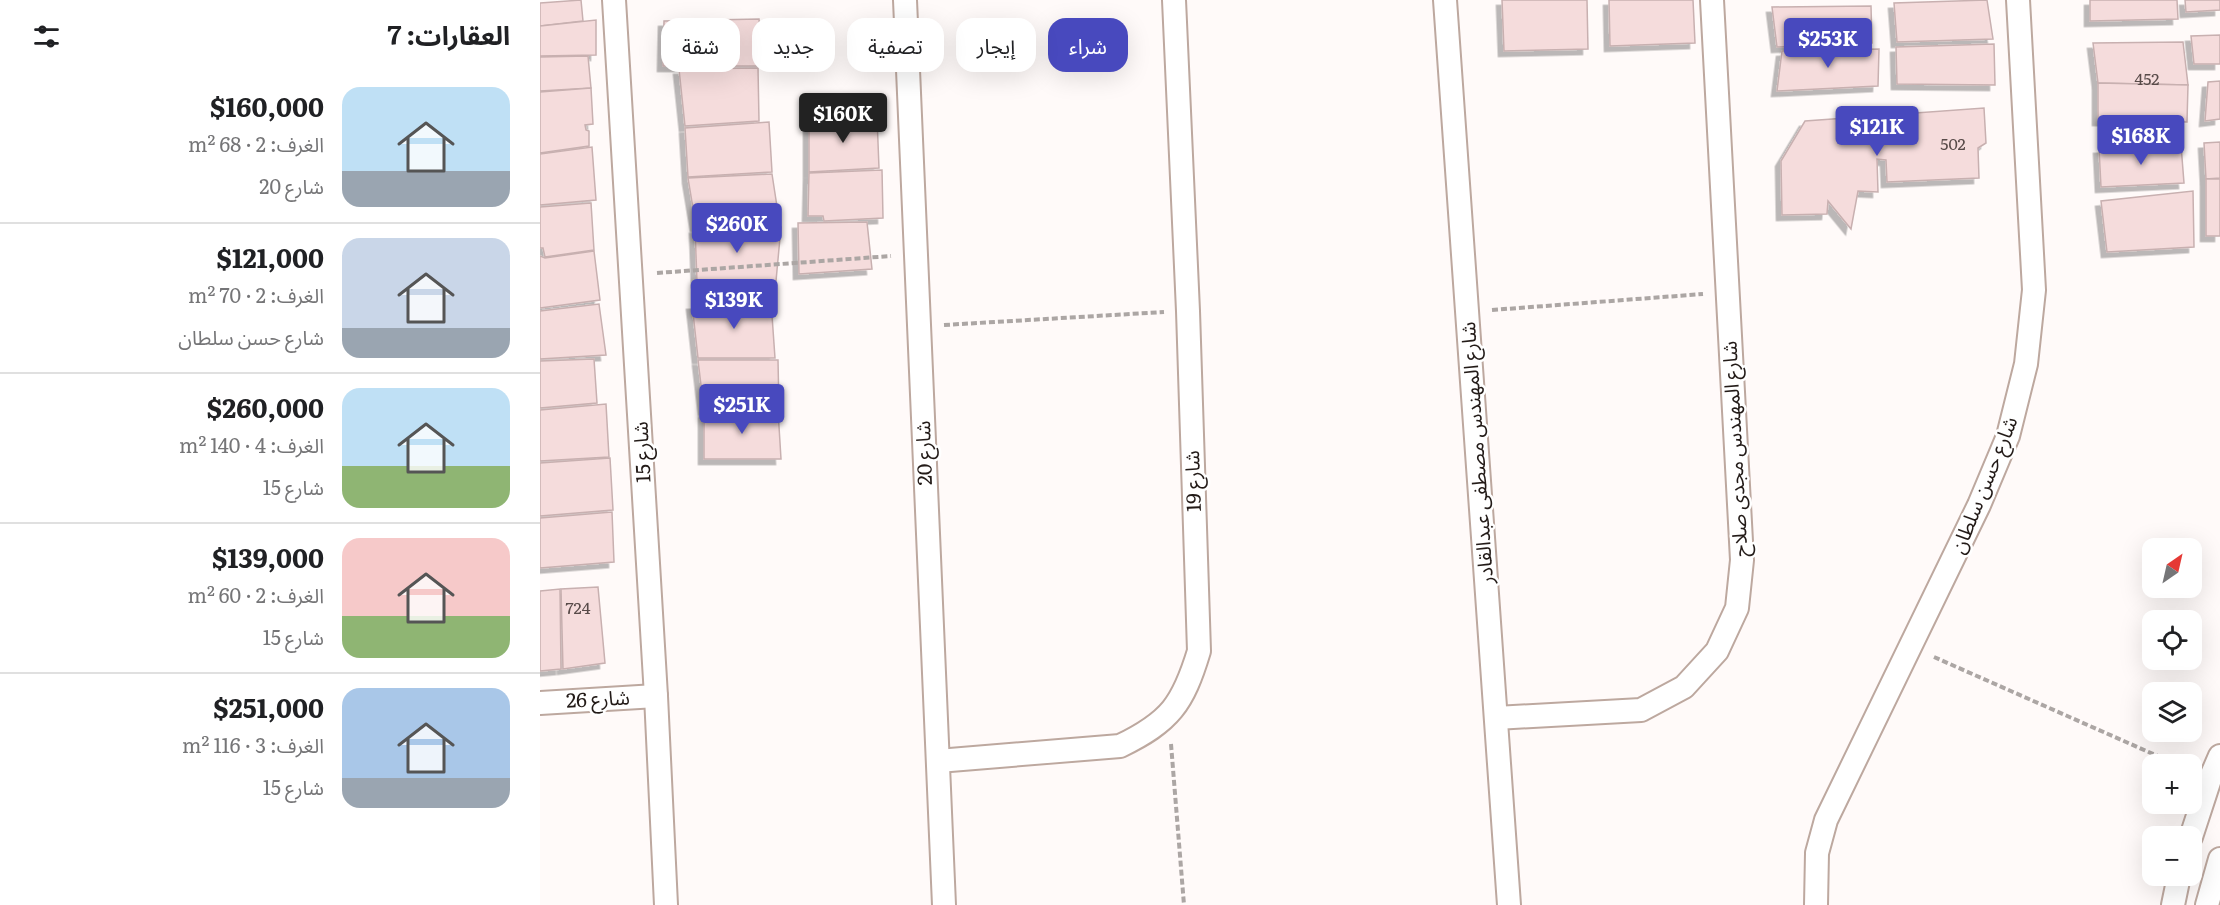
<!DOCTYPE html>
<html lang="ar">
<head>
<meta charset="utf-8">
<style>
	body { margin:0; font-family:Literata,"Noto Sans Arabic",serif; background:#f2f2f2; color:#202124; direction:rtl; height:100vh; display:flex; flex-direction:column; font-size:22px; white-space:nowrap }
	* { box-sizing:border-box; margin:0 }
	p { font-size:20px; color:#757577 }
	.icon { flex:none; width:33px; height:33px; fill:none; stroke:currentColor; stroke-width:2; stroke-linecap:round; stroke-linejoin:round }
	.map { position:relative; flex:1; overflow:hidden; direction:ltr }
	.side { display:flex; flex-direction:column; background:#fff; width:540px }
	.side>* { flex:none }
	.guide { position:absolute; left:18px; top:18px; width:570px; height:54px; direction:rtl; display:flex; gap:12px }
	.needle { width:39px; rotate:34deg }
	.buttons { position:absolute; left:1602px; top:538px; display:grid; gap:12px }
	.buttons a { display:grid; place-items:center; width:60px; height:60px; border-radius:12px; background:#fff; box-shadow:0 6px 24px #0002; font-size:30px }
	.price { position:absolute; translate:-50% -51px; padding:0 14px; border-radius:6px; background:#4849be; color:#fff; font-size:20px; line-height:39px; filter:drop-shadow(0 2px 3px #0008) }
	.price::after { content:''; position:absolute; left:50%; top:36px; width:18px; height:14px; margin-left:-9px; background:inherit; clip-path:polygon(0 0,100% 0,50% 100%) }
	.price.selected { background:#222; color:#fff }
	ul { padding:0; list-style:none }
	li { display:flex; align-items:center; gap:18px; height:150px; padding:0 30px }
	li+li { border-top:2px solid #e0e0e0 }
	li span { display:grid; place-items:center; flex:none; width:168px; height:120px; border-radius:18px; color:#555 }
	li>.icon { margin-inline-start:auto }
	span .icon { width:72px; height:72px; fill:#fffc; stroke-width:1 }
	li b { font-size:26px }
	h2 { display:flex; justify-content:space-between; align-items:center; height:72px; padding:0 30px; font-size:26px }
	.tag { padding:0 21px; border-radius:18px; background:#fff; box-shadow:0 6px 24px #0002; font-size:21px; line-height:54px }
	.tag.selected { background:#4849be; color:#fff }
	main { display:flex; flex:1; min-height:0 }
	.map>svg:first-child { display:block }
	.building { fill:#f5dcdc; stroke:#c8b0b0; stroke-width:1.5; filter:url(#shadow) }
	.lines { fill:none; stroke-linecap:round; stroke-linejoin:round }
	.street-casing { stroke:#bda89f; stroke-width:26 }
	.path { stroke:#aca6a4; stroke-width:4; stroke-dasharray:6 3; stroke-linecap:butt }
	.street { stroke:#fff; stroke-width:22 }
	.labels { text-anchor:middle; stroke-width:5; stroke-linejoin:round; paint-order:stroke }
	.number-label { font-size:16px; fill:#584b49 }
	.street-label { font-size:20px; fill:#231b18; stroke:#fff }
</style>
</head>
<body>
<main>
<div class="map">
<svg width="1680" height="905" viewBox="0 0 1680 905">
	<defs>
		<filter id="shadow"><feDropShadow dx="-5.5" dy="5.5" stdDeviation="0" flood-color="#0004"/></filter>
	</defs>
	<rect width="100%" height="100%" fill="#fffaf9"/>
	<!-- building -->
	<g class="building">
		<path d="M41 0 43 21 0 26V3Z"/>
		<path d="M962 0H1047L1048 49 964 51Z"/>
		<path d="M1069 0H1153L1155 43 1070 46Z"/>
		<path d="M1447 0 1453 39 1357 42 1354 3Z"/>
		<path d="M1550 0H1637L1638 19 1550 21Z"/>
		<path d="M1645 0H1680V10L1646 12Z"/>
		<path d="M1331 6 1332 43 1237 47 1232 7Z"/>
		<path d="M219 19 223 66H123L124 21Z"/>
		<path d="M56 20V55L0 56V26Z"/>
		<path d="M1680 35V64H1654L1651 36Z"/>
		<path d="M1643 42 1648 85 1558 83 1553 43Z"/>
		<path d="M1454 44 1455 85 1357 84 1356 47Z"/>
		<path d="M1339 49 1338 86 1237 91 1242 51Z"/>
		<path d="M48 56 51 88 0 91V57Z"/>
		<path d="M218 68 219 121 145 126 139 69Z"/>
		<path d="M1680 81V119L1665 121 1668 82Z"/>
		<path d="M1558 83 1648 85 1647 122 1558 120Z"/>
		<path d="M51 88 53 124 45 125 46 130 49 131V146L0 153V92Z"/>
		<path d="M1444 108 1446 143 1438 148 1439 178 1347 182 1346 160 1337 159 1338 192 1318 191 1311 229 1288 201 1287 214 1242 215 1241 161 1265 121Z"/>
		<path d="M269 117H337L339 168 269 172Z"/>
		<path d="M229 122 232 172 148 177 145 128Z"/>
		<path d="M1680 142V178L1666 179 1664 143Z"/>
		<path d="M1641 145 1644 183 1561 187 1559 148Z"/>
		<path d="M52 147 56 200 0 205V154Z"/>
		<path d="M342 170 343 218 284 221 283 216H268L269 173Z"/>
		<path d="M232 174 240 226H156L148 178Z"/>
		<rect x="1666" y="179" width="14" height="57"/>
		<path d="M1653 191 1654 247 1567 252 1561 201Z"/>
		<path d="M51 203 54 250 5 257 3 248H0V207Z"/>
		<path d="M327 222 332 269 259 274 258 223Z"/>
		<path d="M241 227 236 281 157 282 155 228Z"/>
		<path d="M54 251 60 300 0 308V256L5 258Z"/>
		<path d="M231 301 235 358H158L152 304Z"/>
		<path d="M59 304 66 355 0 359V311Z"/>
		<path d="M54 359 57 403 0 408V361Z"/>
		<path d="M158 360H238L239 409 164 410Z"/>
		<path d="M66 404 69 457 0 461V410Z"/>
		<path d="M238 410 241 459H164V412Z"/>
		<path d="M70 458 73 510 0 516V463Z"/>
		<path d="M72 512 74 562 0 568V518Z"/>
		<path d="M58 587 65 663 23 669 21 589Z"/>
		<path d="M20 589 21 669 0 671V591Z"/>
	</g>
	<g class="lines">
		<!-- street casing -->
		<g class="street-casing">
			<g id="street">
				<path d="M74 0 116 696 126 905"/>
				<path d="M365 0 404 905"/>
				<path d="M905 0 969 905"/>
				<path d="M0 703 116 696"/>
				<path d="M956 718 1101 710 1144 687 1177 651 1197 608 1202 560 1172 0"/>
				<path d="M398 761 580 746C630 722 643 704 659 651L648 311 634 0"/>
				<path d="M1651 837 1670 779 1680 756"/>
				<path d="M1276 905 1277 853 1286 820 1439 505 1468 436 1486 364 1494 290 1478 0"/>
				<path d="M1633 905 1639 876"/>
				<path d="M1667 905 1680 859"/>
			</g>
		</g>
		<!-- path -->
		<g class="path">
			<path d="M117 273 351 256"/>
			<path d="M952 310 1163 294"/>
			<path d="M404 325 624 312"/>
			<path d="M1394 657 1638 765"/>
			<path d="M631 744 644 905"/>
		</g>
		<!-- street -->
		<use href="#street" class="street"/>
	</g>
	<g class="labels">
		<!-- number labels -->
		<g class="number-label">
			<text x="1607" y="85">452</text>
			<text x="1413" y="150">502</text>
			<text x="38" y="614">724</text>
		</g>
		<!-- street labels -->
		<g class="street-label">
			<text transform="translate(1195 449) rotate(-93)" y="7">شارع المهندس مجدى صلاح</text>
			<text transform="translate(102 452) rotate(-93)" y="7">شارع 15</text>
			<text transform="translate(384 453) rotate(-92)" y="7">شارع 20</text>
			<text transform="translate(937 453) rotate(-94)" y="7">شارع المهندس مصطفى عبدالقادر</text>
			<text transform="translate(653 481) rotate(-92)" y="7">شارع 19</text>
			<text transform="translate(1444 485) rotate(-68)" y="7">شارع حسن سلطان</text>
			<text transform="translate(58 699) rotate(-3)" y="7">شارع 26</text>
		</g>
	</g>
</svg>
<div class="buttons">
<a><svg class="needle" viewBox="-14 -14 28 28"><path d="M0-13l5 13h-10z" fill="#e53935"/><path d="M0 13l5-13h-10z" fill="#757577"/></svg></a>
<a><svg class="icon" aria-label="locate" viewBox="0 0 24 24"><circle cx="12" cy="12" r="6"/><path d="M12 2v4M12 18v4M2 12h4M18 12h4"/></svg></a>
<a><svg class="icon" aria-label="layers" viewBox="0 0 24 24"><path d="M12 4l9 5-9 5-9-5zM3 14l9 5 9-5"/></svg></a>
<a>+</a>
<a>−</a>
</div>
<b class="price" style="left:1288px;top:69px">$253K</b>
<b class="price selected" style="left:303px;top:144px">$160K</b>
<b class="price" style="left:1337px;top:157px">$121K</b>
<b class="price" style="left:1601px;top:166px">$168K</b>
<b class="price" style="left:197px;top:254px">$260K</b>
<b class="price" style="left:194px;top:330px">$139K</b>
<b class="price" style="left:202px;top:435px">$251K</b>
<div class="guide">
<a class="tag selected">شراء</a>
<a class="tag">إيجار</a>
<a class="tag">تصفية</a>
<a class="tag">جديد</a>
<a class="tag">شقة</a>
</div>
</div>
<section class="side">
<h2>العقارات: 7<svg class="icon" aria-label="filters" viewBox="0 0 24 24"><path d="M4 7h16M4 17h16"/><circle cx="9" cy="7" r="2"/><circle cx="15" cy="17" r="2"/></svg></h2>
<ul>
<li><span style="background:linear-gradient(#bfe0f5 70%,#9aa5b1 0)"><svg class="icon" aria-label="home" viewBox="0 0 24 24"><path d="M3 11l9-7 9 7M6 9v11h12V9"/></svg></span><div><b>$160,000</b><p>الغرف: 2 · 68 m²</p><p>شارع 20</p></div></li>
<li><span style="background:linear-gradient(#c9d6e8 75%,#9aa5b1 0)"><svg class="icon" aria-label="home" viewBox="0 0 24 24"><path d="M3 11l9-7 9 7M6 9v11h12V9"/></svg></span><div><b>$121,000</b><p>الغرف: 2 · 70 m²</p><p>شارع حسن سلطان</p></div></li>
<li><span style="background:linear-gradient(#bfe0f5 65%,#8fb573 0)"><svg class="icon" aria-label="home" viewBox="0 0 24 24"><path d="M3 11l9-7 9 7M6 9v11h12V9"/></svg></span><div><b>$260,000</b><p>الغرف: 4 · 140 m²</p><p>شارع 15</p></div></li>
<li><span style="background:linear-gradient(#f6c9c9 65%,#8fb573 0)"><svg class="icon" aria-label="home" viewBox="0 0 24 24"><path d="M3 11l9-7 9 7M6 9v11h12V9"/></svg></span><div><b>$139,000</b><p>الغرف: 2 · 60 m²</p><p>شارع 15</p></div></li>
<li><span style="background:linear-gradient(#a9c7e8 75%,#9aa5b1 0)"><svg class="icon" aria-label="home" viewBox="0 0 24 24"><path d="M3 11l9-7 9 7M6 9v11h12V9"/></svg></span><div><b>$251,000</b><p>الغرف: 3 · 116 m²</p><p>شارع 15</p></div></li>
</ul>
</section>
</main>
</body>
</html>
